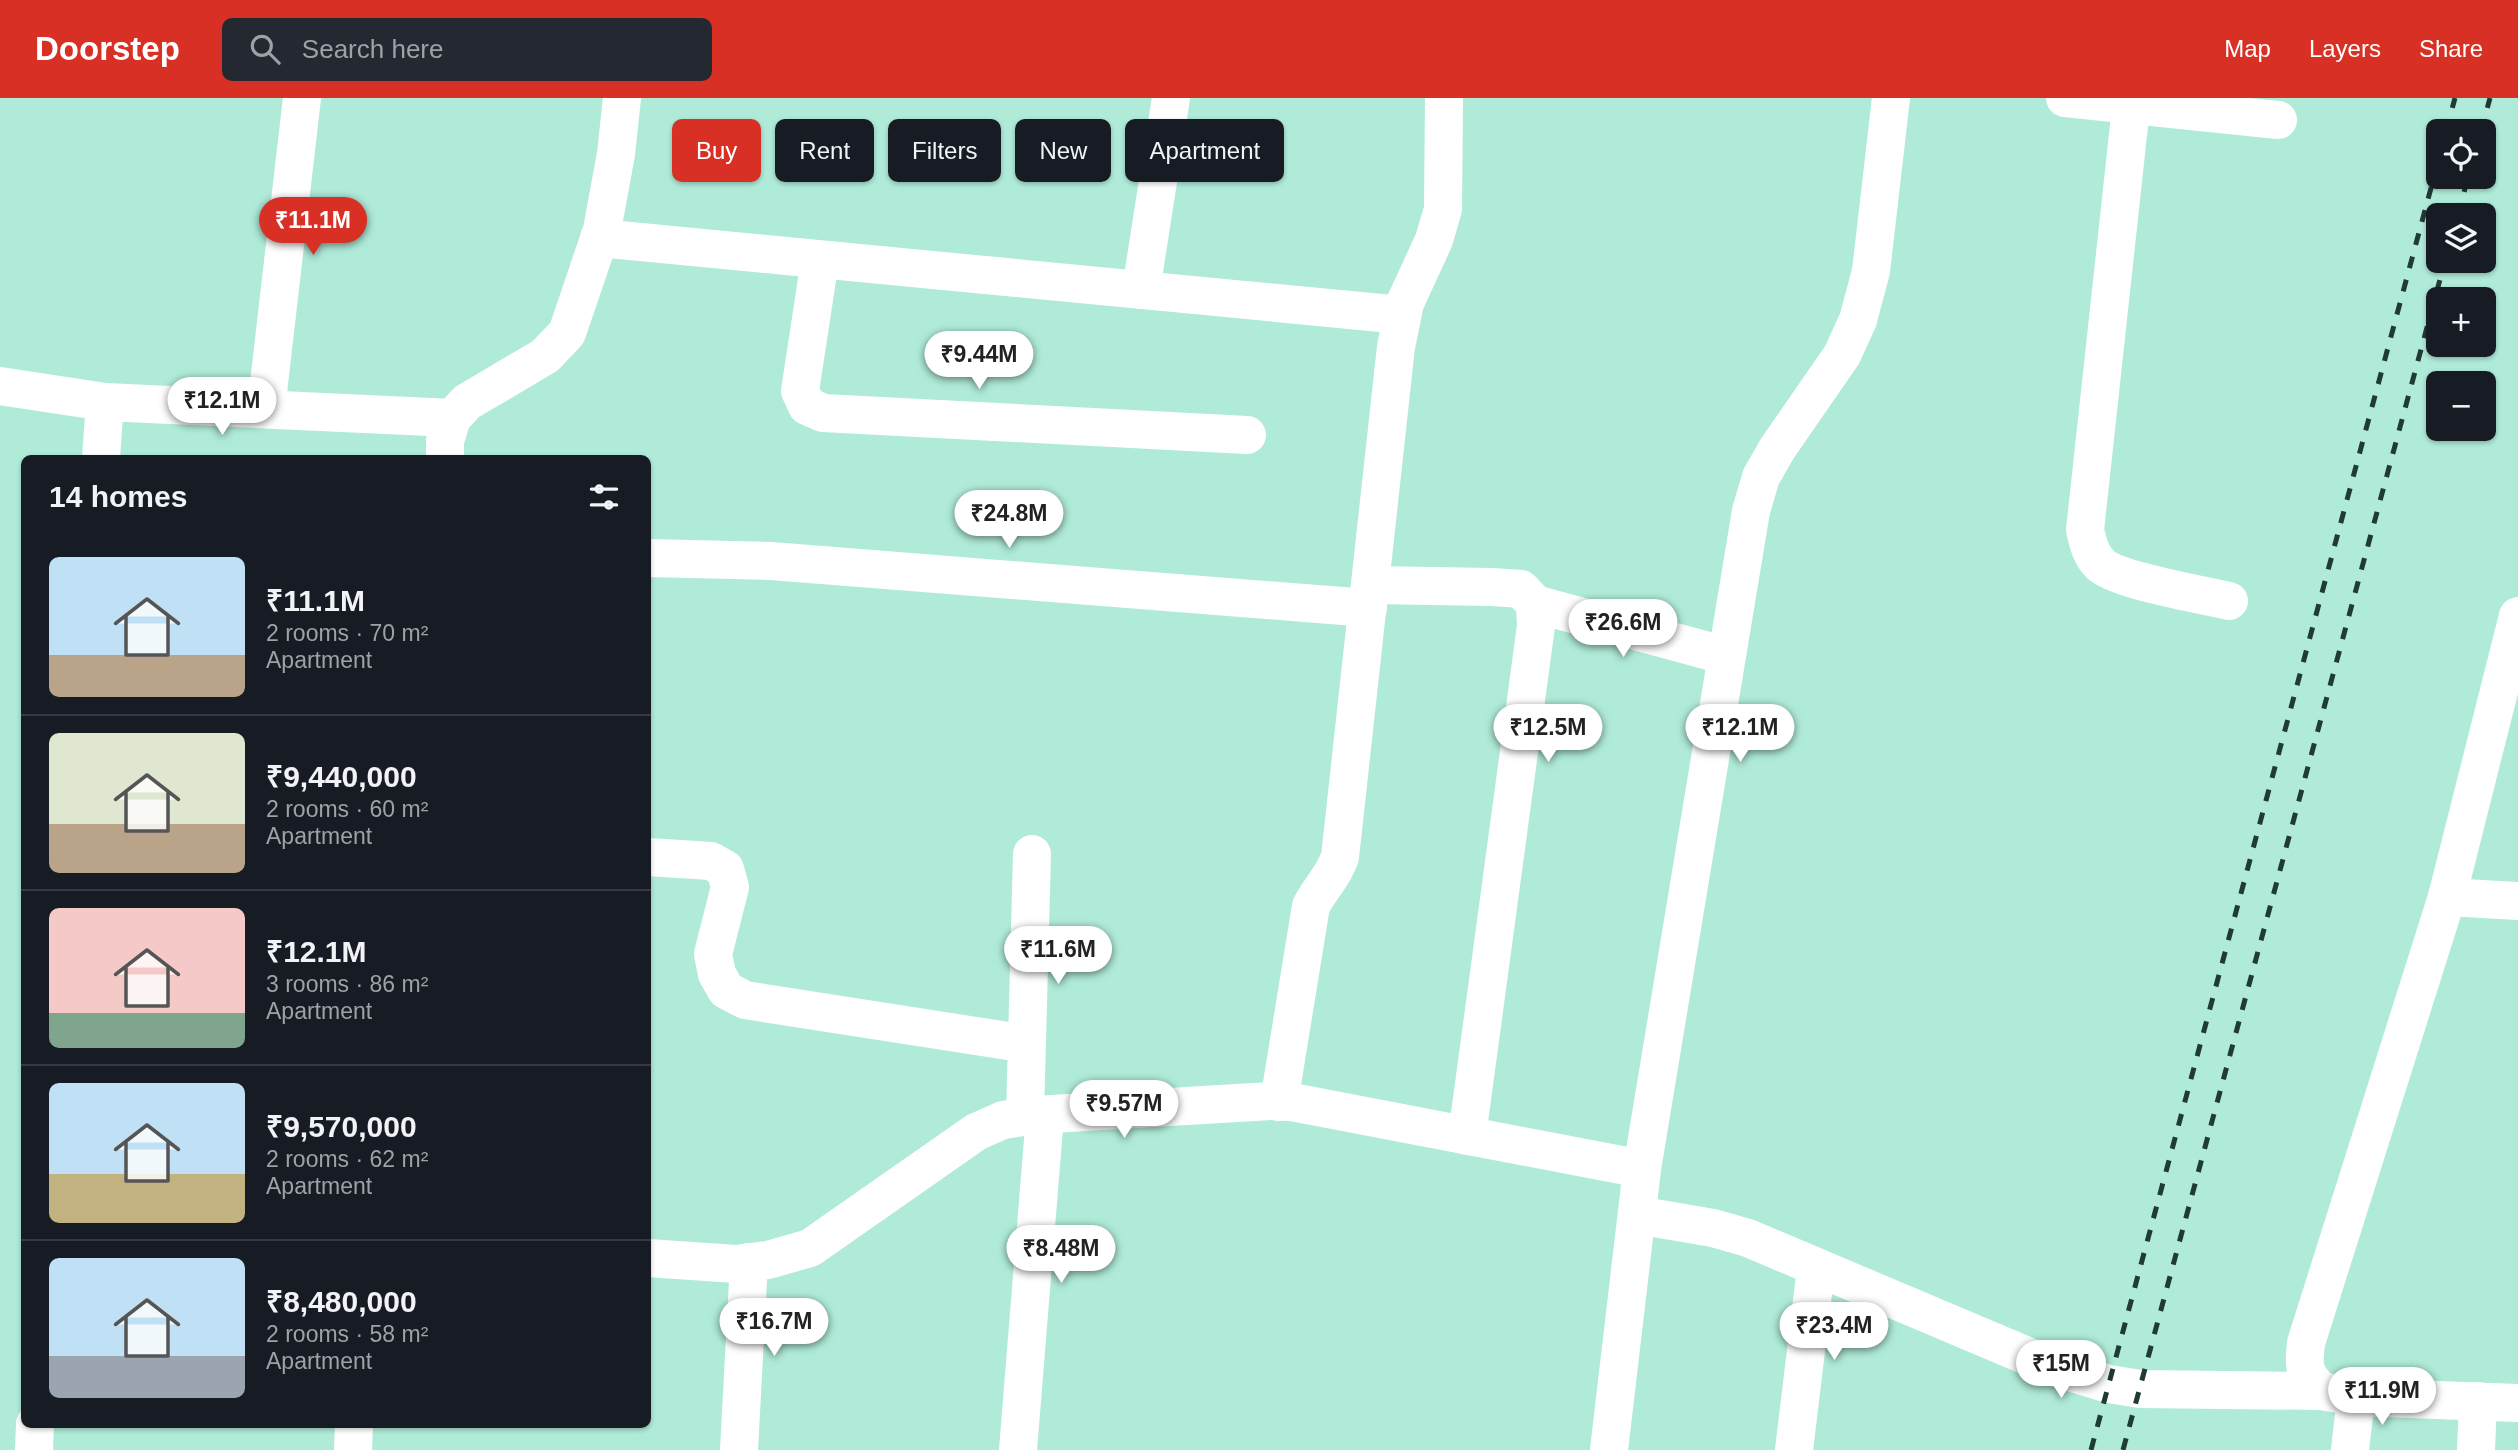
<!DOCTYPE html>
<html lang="en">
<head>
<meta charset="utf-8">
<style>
	body { margin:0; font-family:Helvetica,sans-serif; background:#242831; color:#f1f3f6; height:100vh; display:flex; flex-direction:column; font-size:26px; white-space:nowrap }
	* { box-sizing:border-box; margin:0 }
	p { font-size:23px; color:#9ea1a6 }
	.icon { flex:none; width:38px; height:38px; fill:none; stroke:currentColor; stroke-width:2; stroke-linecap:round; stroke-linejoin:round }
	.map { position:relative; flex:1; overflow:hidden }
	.side { position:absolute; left:21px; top:357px; width:630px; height:973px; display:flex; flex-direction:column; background:#171b24; border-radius:10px; box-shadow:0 2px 5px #0004 }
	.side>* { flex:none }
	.hud { position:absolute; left:672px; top:21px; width:665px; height:63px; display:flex; gap:14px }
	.controls { position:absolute; left:2426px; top:21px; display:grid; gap:14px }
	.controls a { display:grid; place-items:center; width:70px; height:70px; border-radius:10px; background:#171b24; box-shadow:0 2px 5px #0004; font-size:35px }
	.price { position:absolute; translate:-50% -60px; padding:0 16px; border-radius:24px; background:#fff; color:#222; font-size:23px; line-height:46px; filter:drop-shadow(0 2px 4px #0008) }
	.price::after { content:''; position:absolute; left:50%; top:42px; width:21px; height:16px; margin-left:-10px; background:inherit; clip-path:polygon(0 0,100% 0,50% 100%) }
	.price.active { background:#d93025; color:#fff }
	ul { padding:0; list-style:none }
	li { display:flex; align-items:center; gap:21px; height:175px; padding:0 28px }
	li+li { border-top:2px solid #363941 }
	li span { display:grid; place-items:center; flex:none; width:196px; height:140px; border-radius:10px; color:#555 }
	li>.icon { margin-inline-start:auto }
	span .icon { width:84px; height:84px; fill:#fffc; stroke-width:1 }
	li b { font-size:30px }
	h2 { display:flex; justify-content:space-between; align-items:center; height:84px; padding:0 28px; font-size:30px }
	.tag { padding:0 24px; border-radius:10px; background:#171b24; box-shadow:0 2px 5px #0004; font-size:24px; line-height:63px }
	.tag.active { background:#d93025; color:#fff }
	header { display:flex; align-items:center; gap:42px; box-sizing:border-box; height:98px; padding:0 35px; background:#d93025; color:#fff }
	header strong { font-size:33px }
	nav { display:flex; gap:38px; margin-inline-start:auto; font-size:24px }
	.search { width:490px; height:63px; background:#242831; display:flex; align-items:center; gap:18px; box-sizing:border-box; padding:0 24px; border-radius:10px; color:#9ea1a6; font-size:26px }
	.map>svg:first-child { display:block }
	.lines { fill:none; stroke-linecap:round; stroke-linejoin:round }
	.minor { stroke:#fff; stroke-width:38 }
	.rail { stroke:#203b33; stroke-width:5; stroke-dasharray:12 12; stroke-linecap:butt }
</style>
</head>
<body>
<header>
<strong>Doorstep</strong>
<div class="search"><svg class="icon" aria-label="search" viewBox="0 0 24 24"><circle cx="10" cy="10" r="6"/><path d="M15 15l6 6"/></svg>Search here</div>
<nav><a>Map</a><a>Layers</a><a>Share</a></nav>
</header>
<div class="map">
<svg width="2518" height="1352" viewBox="0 0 2518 1352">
	<rect width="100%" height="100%" fill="#b0ebd9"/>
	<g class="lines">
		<!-- minor -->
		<g class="minor">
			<path d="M2065 0 2278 22"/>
			<path d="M2132 0 2085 432C2088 444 2090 456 2100 466 2115 482 2203 497 2229 503"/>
			<path d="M599 140 1402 217"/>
			<path d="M820 162 800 293 807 308 823 315 1247 337"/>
			<path d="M1141 192 1171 0"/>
			<path d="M0 288 105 304 452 320"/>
			<path d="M266 311 302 0"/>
			<path d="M101 360 105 304"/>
			<path d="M445 360V343L452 320 467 304 545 258 567 235 602 132 616 56 622 0"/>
			<path d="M648 460 771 463 1368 510"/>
			<path d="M1371 487 1492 489 1521 491 1535 506 1536 528 1467 1038"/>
			<path d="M1535 506 1727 558"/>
			<path d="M648 759 711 763 725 771 730 789 713 856 717 876 726 892 745 902 1027 946"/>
			<path d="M2447 799 2518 803"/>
			<path d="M1279 1004 1311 808C1321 789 1333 779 1340 759L1396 249 1405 205 1434 142 1443 111 1444 0"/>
			<path d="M1025 1018 1032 756"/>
			<path d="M1637 1117 1713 1130 1748 1140 2053 1269 2109 1286 2140 1291 2321 1293 2356 1299 2518 1305"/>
			<path d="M648 1160 736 1166 768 1162 810 1150 976 1034 1003 1022 1035 1017 1271 1003 1292 1004 1642 1071"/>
			<path d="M2321 1293C2304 1276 2303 1270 2306 1245L2447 799 2518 518"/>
			<path d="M34 1352 35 1326"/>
			<path d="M353 1352 354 1326"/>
			<path d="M739 1352 749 1164"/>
			<path d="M1018 1352 1045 1017"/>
			<path d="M1609 1352 1642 1071 1751 413 1761 379 1777 351 1842 257 1858 222 1871 173 1891 0"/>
			<path d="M1794 1352 1816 1170"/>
			<path d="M2350 1352 2356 1299"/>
			<path d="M2476 1352 2478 1303"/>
		</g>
		<!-- rail -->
		<g class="rail">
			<path d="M2446 33 2455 0"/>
			<path d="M2481 33 2490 0"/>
			<path d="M2458 117 2468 79"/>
			<path d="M2091 1352 2438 64"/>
			<path d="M2123 1352 2445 163"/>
		</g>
	</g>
</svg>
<div class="controls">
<a><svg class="icon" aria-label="locate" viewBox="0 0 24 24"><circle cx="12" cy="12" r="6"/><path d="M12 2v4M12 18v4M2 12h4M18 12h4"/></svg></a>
<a><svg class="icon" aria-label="layers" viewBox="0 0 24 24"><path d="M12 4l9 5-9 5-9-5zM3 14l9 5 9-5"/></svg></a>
<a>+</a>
<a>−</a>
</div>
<b class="price active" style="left:313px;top:159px">₹11.1M</b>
<b class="price" style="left:979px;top:293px">₹9.44M</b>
<b class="price" style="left:222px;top:339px">₹12.1M</b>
<b class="price" style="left:1009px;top:452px">₹24.8M</b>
<b class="price" style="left:1623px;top:561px">₹26.6M</b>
<b class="price" style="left:1548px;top:666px">₹12.5M</b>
<b class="price" style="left:1740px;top:666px">₹12.1M</b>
<b class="price" style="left:1058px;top:888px">₹11.6M</b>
<b class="price" style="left:1124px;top:1042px">₹9.57M</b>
<b class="price" style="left:1061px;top:1187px">₹8.48M</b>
<b class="price" style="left:774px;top:1260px">₹16.7M</b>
<b class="price" style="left:1834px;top:1264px">₹23.4M</b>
<b class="price" style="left:2061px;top:1302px">₹15M</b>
<b class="price" style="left:2382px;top:1329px">₹11.9M</b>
<div class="hud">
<a class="tag active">Buy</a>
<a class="tag">Rent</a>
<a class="tag">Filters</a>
<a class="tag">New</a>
<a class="tag">Apartment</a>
</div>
<section class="side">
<h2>14 homes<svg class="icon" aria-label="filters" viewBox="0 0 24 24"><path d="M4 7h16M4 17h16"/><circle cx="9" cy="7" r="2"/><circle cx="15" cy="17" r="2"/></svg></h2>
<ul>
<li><span style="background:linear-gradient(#bfe0f5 70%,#b9a48a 0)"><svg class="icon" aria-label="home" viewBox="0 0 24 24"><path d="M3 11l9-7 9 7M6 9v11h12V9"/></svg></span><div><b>₹11.1M</b><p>2 rooms · 70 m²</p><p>Apartment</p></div></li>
<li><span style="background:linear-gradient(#dfe7d0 65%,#b9a48a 0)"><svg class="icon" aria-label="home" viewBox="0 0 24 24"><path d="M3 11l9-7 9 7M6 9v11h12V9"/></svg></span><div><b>₹9,440,000</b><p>2 rooms · 60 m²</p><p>Apartment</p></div></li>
<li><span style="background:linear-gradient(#f6c9c9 75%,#7fa58c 0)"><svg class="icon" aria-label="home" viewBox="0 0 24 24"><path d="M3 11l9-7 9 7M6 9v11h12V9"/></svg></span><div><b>₹12.1M</b><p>3 rooms · 86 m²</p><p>Apartment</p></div></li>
<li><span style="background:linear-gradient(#bfe0f5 65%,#c2b280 0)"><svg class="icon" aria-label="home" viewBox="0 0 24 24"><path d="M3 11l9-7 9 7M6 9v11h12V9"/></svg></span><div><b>₹9,570,000</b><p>2 rooms · 62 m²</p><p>Apartment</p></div></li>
<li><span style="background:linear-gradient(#bfe0f5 70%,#9aa5b1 0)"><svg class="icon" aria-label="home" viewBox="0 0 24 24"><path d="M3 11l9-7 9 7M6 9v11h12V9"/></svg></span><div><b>₹8,480,000</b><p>2 rooms · 58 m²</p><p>Apartment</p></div></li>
</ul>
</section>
</div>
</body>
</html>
